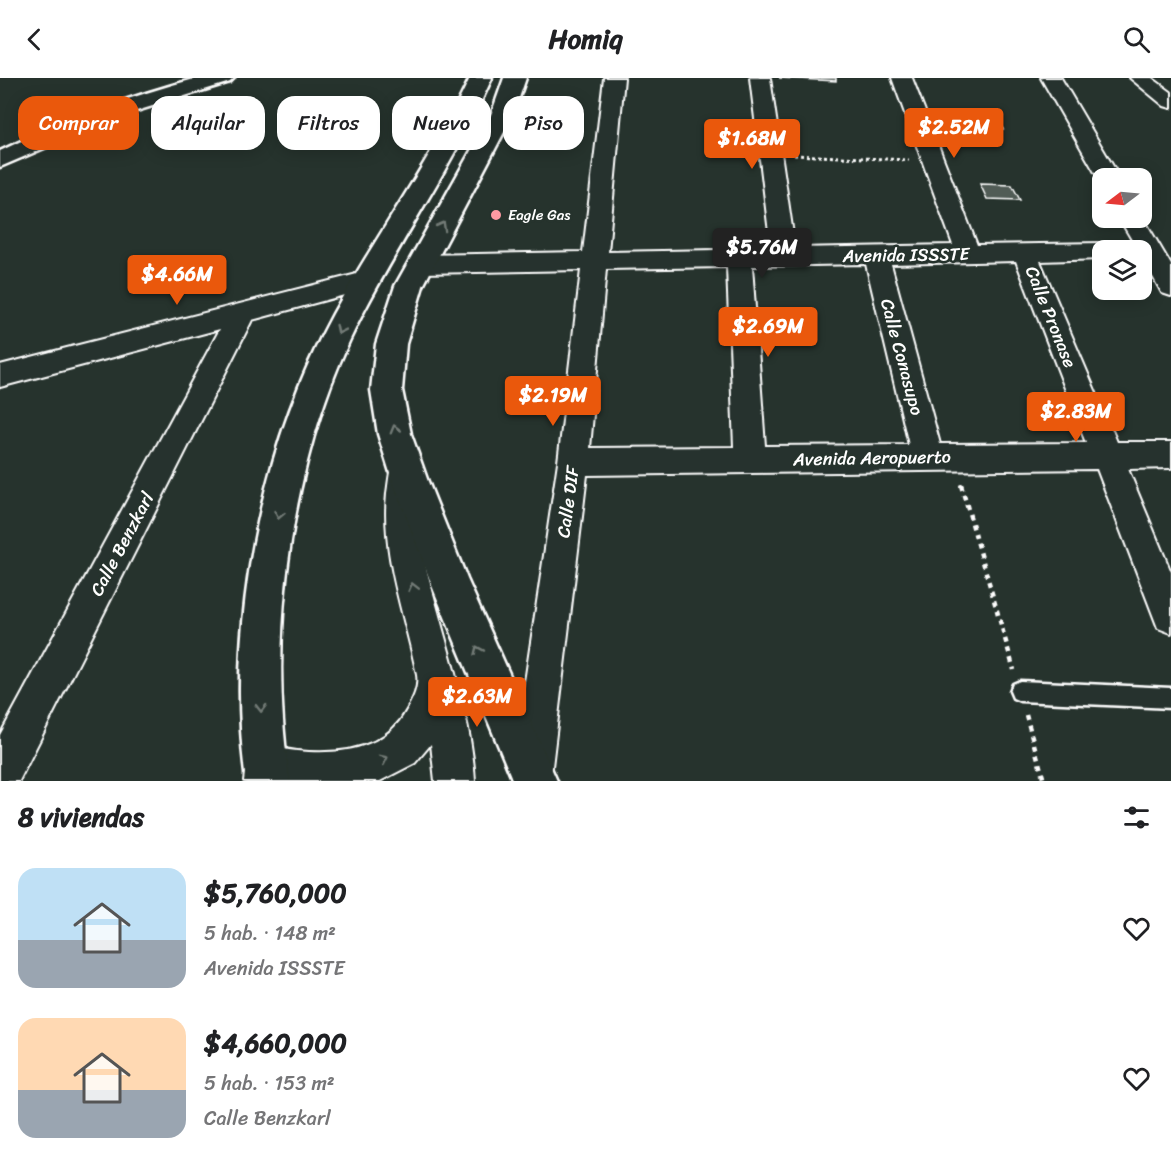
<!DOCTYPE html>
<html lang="es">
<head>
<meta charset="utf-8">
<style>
	body { margin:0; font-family:Sriracha,sans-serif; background:#f6f6f6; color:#202124; height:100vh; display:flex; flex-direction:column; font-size:22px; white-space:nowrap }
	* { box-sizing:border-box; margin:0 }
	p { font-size:20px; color:#757577 }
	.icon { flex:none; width:33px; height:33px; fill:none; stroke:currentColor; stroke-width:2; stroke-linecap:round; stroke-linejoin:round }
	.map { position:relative; height:703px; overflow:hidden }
	.sheet { display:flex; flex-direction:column; background:#fff; flex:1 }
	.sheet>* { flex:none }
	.top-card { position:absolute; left:18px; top:18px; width:600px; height:54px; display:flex; gap:12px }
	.needle { width:39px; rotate:254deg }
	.fabs { position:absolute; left:1092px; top:90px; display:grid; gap:12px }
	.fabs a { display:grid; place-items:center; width:60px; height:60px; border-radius:12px; background:#fff; box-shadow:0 3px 15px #0003; font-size:30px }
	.price { position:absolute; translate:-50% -51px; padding:0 14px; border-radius:6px; background:#ea580c; color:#fff; font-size:20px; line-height:39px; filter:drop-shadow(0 2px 3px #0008) }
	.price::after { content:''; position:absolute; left:50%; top:36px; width:18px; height:14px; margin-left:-9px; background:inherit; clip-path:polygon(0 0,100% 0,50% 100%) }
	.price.on { background:#222; color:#fff }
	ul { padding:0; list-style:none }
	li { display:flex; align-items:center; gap:18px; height:150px; padding:0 18px }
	li span { display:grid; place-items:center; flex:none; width:168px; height:120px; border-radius:18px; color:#555 }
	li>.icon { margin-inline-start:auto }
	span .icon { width:72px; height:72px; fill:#fffc; stroke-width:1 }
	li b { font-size:26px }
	h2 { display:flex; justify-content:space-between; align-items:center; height:72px; padding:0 18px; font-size:26px }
	.chip { padding:0 21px; border-radius:18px; background:#fff; box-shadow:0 3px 15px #0003; font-size:21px; line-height:54px }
	.chip.on { background:#ea580c; color:#fff }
	header { display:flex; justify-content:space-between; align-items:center; height:78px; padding:0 18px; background:#fff; font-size:27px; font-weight:800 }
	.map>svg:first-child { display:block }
	.building { fill:#515c57; stroke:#fff; stroke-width:1.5 }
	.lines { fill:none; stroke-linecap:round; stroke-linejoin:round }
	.lane-casing { stroke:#fff; stroke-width:5 }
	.street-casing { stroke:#fff; stroke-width:4 }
	.secondary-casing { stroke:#fff; stroke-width:5 }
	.primary-casing { stroke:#fff; stroke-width:5 }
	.path-far2 { stroke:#fff; stroke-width:3; stroke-dasharray:3 3; stroke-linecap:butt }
	.path-far1 { stroke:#fff; stroke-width:4; stroke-dasharray:4.5 4.5; stroke-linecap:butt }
	.path { stroke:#fff; stroke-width:4.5; stroke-dasharray:5 5; stroke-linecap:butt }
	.lane { fill:#26332d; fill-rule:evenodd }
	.street { fill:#26332d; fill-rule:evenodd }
	.secondary { fill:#26332d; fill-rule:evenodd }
	.primary { fill:#26332d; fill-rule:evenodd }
	.oneway { stroke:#727a76 }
	.poi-dot { fill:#ff9aa2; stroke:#26332d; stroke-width:2 }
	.labels { text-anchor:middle; stroke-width:5; stroke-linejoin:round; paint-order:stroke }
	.far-poi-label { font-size:15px; fill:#fff; stroke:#26332d; text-anchor:start }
	.street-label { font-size:18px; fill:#fff; stroke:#26332d }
</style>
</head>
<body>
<header><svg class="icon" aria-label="back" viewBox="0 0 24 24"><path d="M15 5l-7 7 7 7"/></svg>Homiq<svg class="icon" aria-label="search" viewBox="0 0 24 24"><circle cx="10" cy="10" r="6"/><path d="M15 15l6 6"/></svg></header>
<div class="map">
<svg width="1171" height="703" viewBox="0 0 1171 703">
	<rect width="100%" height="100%" fill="#26332d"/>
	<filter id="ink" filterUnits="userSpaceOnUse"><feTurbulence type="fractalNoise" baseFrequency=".0167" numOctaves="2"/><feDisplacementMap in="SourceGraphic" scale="12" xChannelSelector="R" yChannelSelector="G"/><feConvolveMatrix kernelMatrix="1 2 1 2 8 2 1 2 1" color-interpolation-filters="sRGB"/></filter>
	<g filter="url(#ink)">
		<!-- building -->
		<g class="building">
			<path d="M779 0H836V3Z"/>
			<path d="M950 42 999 45 1003 51 988 50 991 57 955 55Z"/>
			<path d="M980 106 1012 107 1020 122 987 121Z"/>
		</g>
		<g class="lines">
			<!-- lane casing -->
			<g class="lane-casing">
				<path id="lane" d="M1020 603 1171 610V630L1020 623 1013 620 1010 613 1013 606Z"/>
			</g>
			<!-- street casing -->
			<g class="street-casing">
				<g id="street">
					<path d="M604 0H624L608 174 771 171 750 0H770L795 170 953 167 892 0H912L977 167 1102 165 1111 167 1114 172H1102V181L1040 183 1117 364H1171V390L1128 391 1171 494V555L1158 550 1097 391 587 397 551 697 549 703H513L511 697 558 384 581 192 422 195 413 192 410 186 413 180 422 177 583 174ZM1016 183 1086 365 940 366 891 186ZM866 186 909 367 765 368 752 188ZM727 189 734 369 590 370 606 191Z"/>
					<path d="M1041 0H1061L1120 100H1102L1101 105Z"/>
					<path d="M1130 0H1152L1171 14V30L1164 28Z"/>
					<path d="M1142 138 1171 187V218L1162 215 1142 179V172H1138L1119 140Z"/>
					<path d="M365 194 374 197 378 203 374 209 252 242 19 703H0V657L220 251 0 309V287Z"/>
					<path d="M406 375 417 379C427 400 416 429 418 452 421 475 428 497 434 519 449 576 472 645 475 703H435L431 666 415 685 380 703H244L246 687 252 673C270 665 278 671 297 673 337 677 386 673 407 632 413 621 419 610 417 597 405 537 381 478 387 415 389 403 389 391 395 379Z"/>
				</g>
			</g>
			<!-- secondary casing -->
			<g class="secondary-casing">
				<path id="secondary" d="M198 0H234L230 4 117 39 0 89V73C64 42 130 18 198 0Z"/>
			</g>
			<!-- primary casing -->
			<g class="primary-casing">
				<g id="primary">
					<path d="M470 0H492C455 83 403 158 361 239 292 372 266 556 290 703H246C225 552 260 370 333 236 377 156 431 83 470 0Z"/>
					<path d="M504 0H526L513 37 423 208 406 266 402 312 411 356 427 401 467 501 557 703H513L433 510 392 401 378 356 371 312 376 266 395 208 491 37Z"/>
				</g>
			</g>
			<!-- path-far2 -->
			<path class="path-far2" d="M794 77 909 82"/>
			<!-- path-far1 -->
			<path class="path-far1" d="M961 406 962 409"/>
			<!-- path -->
			<g class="path">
				<path d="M961 407 1014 592"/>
				<path d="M1026 637 1044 703"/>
			</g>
			<!-- lane -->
			<use href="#lane" class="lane"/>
			<!-- street -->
			<use href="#street" class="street"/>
			<!-- secondary -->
			<use href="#secondary" class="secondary"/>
			<!-- primary -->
			<use href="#primary" class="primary"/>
		</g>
		<!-- one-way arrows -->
		<defs><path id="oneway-chevron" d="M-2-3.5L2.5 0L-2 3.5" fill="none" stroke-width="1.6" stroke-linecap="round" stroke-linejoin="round" transform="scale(1.5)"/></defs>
		<g class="oneway">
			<use href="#oneway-chevron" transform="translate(442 148) rotate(-61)"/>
			<use href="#oneway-chevron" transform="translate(340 252) rotate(116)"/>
			<use href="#oneway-chevron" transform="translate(395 351) rotate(-106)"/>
			<use href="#oneway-chevron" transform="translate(279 437) rotate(101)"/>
			<use href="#oneway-chevron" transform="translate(413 509) rotate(-104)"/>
			<use href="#oneway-chevron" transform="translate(478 572) rotate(-114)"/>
			<use href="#oneway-chevron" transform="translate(261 630) rotate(89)"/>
			<use href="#oneway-chevron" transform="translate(384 681) rotate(-26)"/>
		</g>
	</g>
	<!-- markers -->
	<circle class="poi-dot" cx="496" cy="137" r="6"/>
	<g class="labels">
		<!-- far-poi labels -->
		<g class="far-poi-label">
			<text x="508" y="142">Eagle Gas</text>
		</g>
		<!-- street labels -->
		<g class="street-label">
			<text transform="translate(906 177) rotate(-1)" y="6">Avenida ISSSTE</text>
			<text transform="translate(1051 239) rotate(68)" y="6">Calle Pronase</text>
			<text transform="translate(902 279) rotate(75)" y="6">Calle Conasupo</text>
			<text transform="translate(872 380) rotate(-1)" y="6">Avenida Aeropuerto</text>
			<text transform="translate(568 424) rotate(-82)" y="6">Calle DIF</text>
			<text transform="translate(122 466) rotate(-62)" y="6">Calle Benzkarl</text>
		</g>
	</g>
</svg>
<div class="fabs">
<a><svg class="needle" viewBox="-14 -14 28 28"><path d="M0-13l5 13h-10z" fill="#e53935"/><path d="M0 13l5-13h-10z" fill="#757577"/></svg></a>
<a><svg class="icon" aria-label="layers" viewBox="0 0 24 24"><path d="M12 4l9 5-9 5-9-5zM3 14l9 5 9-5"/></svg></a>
</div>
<b class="price" style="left:954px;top:81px">$2.52M</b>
<b class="price" style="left:752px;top:92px">$1.68M</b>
<b class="price on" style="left:762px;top:201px">$5.76M</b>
<b class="price" style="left:177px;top:228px">$4.66M</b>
<b class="price" style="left:768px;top:280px">$2.69M</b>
<b class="price" style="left:553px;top:349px">$2.19M</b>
<b class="price" style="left:1076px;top:365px">$2.83M</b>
<b class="price" style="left:477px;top:650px">$2.63M</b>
<div class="top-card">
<a class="chip on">Comprar</a>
<a class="chip">Alquilar</a>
<a class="chip">Filtros</a>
<a class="chip">Nuevo</a>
<a class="chip">Piso</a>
</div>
</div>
<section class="sheet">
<h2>8 viviendas<svg class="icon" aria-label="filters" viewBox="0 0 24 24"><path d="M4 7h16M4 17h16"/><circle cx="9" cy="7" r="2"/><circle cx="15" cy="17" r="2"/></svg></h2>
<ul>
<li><span style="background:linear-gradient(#bfe0f5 60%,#9aa5b1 0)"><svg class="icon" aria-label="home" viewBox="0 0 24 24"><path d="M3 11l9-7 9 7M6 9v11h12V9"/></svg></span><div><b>$5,760,000</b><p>5 hab. · 148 m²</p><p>Avenida ISSSTE</p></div><svg class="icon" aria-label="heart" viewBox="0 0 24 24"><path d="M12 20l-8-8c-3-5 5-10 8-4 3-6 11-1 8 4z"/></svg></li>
<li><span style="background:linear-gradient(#ffd9b3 60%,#9aa5b1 0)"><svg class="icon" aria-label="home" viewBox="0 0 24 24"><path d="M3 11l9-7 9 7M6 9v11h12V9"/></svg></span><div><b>$4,660,000</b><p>5 hab. · 153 m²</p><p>Calle Benzkarl</p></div><svg class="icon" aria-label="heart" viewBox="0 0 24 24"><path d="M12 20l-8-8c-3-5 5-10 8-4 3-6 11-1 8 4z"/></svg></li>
</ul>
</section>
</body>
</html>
